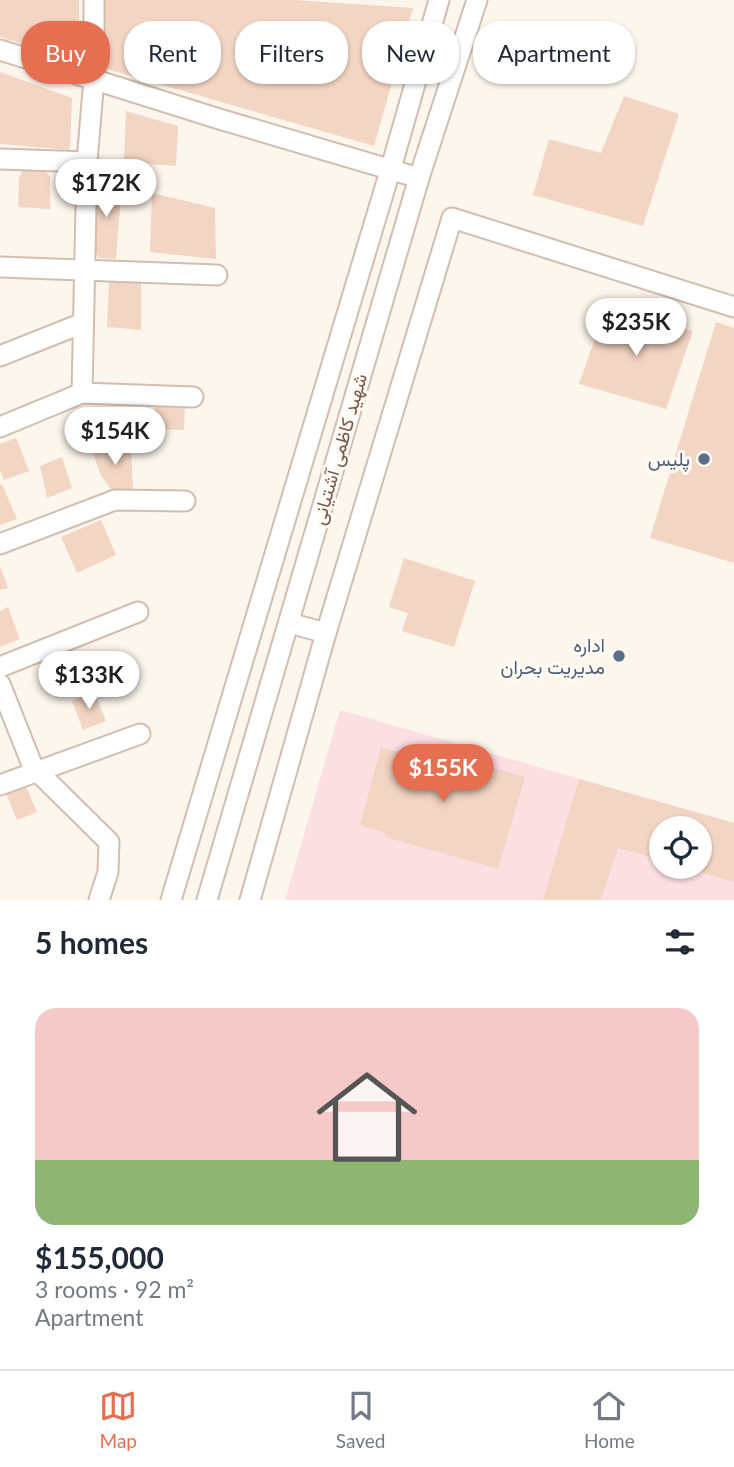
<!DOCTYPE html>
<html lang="en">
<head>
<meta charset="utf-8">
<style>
	body { margin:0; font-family:Lato,Vazirmatn,sans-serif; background:#f2f2f3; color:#1f2937; height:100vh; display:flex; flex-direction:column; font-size:26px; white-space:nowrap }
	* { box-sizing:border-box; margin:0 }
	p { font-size:23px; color:#747a83 }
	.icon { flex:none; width:38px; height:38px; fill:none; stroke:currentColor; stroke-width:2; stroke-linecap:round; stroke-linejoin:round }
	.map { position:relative; height:900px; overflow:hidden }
	.drawer { display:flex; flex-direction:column; background:#fff; flex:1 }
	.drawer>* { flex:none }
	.hud { position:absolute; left:21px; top:21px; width:693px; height:63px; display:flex; gap:14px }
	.tools { position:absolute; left:649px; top:816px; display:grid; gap:14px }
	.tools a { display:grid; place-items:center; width:63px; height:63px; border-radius:50%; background:#fff; box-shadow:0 2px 5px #0004; font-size:35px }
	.price { position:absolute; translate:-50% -60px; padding:0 16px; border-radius:24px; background:#fff; color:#222; font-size:23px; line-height:46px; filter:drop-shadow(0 2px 4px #0008) }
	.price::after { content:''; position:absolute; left:50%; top:42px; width:21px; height:16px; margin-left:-10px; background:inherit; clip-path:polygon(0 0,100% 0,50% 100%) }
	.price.current { background:#e76f51; color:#fff }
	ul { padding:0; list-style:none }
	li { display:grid; align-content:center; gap:14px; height:371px; padding:0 35px }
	li span { display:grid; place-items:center; height:217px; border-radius:21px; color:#555 }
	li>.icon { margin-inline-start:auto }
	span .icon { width:126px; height:126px; fill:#fffc; stroke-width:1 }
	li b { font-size:30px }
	h2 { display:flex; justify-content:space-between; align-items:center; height:84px; padding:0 35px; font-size:30px }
	.pill { padding:0 24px; border-radius:28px; background:#fff; box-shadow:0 2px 5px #0004; font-size:24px; line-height:63px }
	.pill.current { background:#e76f51; color:#fff }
	.tabs { display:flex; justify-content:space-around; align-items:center; height:98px; border-top:2px solid #e0e1e3; background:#fff; font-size:19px; color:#747a83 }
	.tabs a { display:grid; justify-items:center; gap:4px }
	.tabs .current { color:#e76f51 }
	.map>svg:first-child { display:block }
	.medical { fill:#fbdfe3; fill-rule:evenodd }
	.building { fill:#f3d5c3 }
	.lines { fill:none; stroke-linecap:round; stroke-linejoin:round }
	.street-casing { stroke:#d1beb0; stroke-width:23 }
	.street { stroke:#fff; stroke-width:19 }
	.service-dot { fill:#5c6f8a; stroke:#fffaf3; stroke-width:2.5 }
	.labels { text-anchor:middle; stroke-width:6; stroke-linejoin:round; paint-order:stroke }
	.street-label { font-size:19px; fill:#7a5c4d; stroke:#fffaf3 }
	.service-label { font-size:19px; fill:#4e5e75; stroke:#fffaf3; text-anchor:end }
</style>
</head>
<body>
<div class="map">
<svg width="734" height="900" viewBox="0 0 734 900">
	<rect width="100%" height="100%" fill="#fdf6ec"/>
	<!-- medical -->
	<path class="medical" d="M340 710 734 823V900H285ZM662 828H700V866H662Z"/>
	<!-- building -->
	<g class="building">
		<path d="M0 0H79V61L0 37Z"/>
		<path d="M99 0H295L413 8 374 146 100 67Z"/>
		<path d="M0 72 72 98 70 150 0 144Z"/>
		<path d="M624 96 679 114 643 226 533 195 549 139 601 153Z"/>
		<path d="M126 111 178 126 176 166 124 162Z"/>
		<path d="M42 168 50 176V209L18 207 19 178 23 169Z"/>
		<path d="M101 182 122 183 116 259 99 258 91 247 93 188Z"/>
		<path d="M152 193 215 208 216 259 150 252Z"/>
		<path d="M109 281 141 283V330L107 327Z"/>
		<path d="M606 307 693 331 666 409 579 384Z"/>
		<path d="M716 322 734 328V563L650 538Z"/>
		<path d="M155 404H185L184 430 154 429Z"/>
		<path d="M16 438 29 471 4 480 0 470V444Z"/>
		<path d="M91 447H131L133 491 114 493 101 476Z"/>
		<path d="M62 457 72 488 47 498 40 466Z"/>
		<path d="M2 484 17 519 0 525V485Z"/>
		<path d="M101 520 116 555 77 573 61 537Z"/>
		<path d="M404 558 475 581 454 647 402 631 408 613 389 607Z"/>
		<path d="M0 566 8 588 0 590Z"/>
		<path d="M8 607 20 639 0 647V611Z"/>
		<path d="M94 692 106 721 83 730 72 701Z"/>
		<path d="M381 747 412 756 417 747 525 777 498 869 385 837V833L360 825Z"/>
		<path d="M23 779 37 812 17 820 3 786Z"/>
		<path d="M579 779 734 823V882L684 867 700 866V828H662V860L618 848 601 900H543Z"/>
	</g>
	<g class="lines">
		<!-- street casing -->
		<g class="street-casing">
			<g id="street">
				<path d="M0 50 216 118 419 178"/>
				<path d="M0 159 87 162"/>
				<path d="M0 267 217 275"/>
				<path d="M0 356 83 323"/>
				<path d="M82 393 193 397"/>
				<path d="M0 427 82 393 87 162 94 78V0"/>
				<path d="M0 544 115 500 185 501"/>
				<path d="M289 623 326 633"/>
				<path d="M0 667 138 612"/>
				<path d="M0 684 33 767 109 842 108 872 99 900"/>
				<path d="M0 785 140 734"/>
				<path d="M171 900 393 161 439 0"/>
				<path d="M207 900 419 178 477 0"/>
				<path d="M250 900 326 633 452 218 734 307"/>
			</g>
		</g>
		<!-- street -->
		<use href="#street" class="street"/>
	</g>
	<!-- markers -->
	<g class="service-dot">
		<circle cx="704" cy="459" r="7"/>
		<circle cx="619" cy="656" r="7"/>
	</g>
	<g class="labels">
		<!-- street labels -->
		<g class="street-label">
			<text transform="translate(339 449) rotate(-74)" y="7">شهید کاظمی آشتیانی</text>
		</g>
		<!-- service labels -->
		<g class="service-label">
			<text x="690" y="466">پلیس</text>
			<text x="605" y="652">اداره<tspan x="605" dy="22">مدیریت بحران</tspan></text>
		</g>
	</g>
</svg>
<div class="tools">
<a><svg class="icon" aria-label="locate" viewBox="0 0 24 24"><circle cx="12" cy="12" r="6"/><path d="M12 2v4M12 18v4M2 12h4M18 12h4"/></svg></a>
</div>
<b class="price" style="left:106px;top:219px">$172K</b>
<b class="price" style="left:636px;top:358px">$235K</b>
<b class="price" style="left:115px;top:467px">$154K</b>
<b class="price" style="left:89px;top:711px">$133K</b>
<b class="price current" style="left:443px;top:804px">$155K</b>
<div class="hud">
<a class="pill current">Buy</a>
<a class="pill">Rent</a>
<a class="pill">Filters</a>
<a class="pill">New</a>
<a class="pill">Apartment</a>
</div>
</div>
<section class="drawer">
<h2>5 homes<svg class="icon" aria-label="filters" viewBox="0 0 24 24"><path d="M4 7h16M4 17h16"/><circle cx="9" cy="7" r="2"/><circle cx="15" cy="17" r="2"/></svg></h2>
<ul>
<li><span style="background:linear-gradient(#f6c9c9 70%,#8fb573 0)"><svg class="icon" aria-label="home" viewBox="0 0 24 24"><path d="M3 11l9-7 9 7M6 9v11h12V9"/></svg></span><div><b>$155,000</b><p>3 rooms · 92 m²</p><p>Apartment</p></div></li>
</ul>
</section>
<nav class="tabs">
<a class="current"><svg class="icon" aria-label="map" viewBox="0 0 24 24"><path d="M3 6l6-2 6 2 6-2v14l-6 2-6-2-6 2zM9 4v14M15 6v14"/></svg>Map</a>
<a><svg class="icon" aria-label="saved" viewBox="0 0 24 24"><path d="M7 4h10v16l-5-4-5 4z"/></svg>Saved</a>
<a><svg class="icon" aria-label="home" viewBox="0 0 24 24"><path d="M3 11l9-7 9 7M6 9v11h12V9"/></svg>Home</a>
</nav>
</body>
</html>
